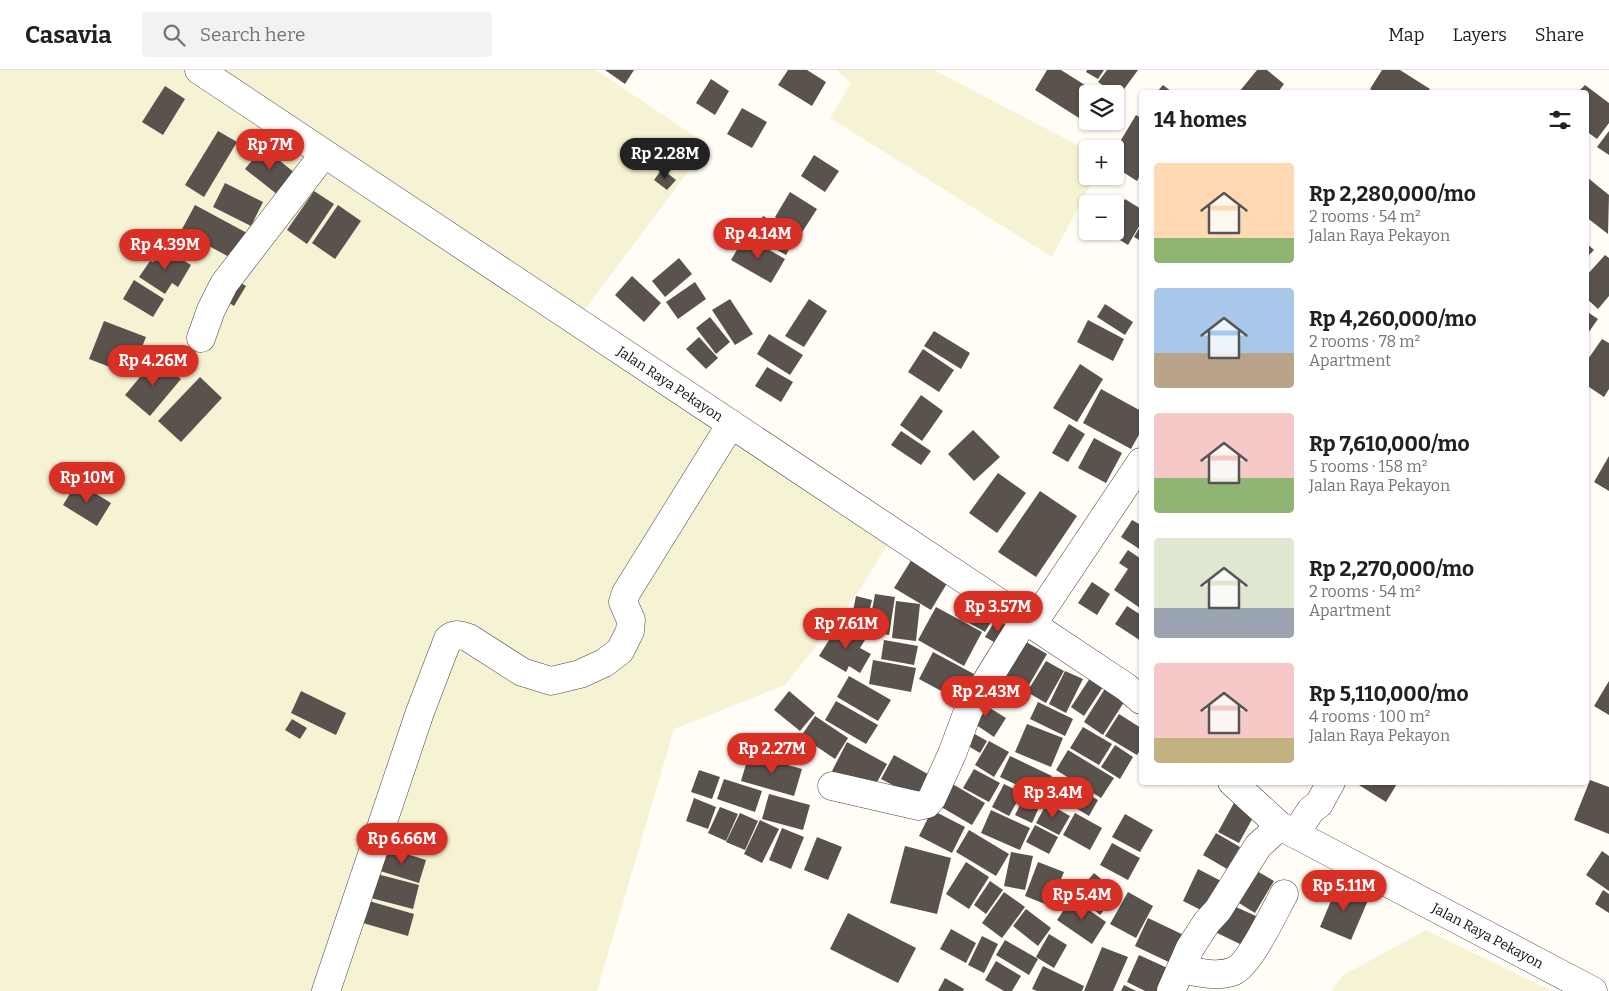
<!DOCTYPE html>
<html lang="en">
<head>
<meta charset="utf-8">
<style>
	body { margin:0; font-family:Bitter,serif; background:#f2f2f2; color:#202124; height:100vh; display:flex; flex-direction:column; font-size:19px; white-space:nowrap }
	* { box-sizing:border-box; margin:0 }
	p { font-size:16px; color:#757577 }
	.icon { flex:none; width:28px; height:28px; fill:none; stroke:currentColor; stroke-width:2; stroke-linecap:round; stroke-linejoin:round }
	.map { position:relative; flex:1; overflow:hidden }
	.side { position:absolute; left:1139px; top:20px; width:450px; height:695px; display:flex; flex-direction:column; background:#fff; border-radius:5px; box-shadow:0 1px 4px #0004 }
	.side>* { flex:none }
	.buttons { position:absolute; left:1079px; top:15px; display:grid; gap:10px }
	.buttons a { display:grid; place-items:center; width:45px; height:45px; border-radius:5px; background:#fff; box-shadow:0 1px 4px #0004; font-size:25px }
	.price { position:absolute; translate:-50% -42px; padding:0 11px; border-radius:18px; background:#d93025; color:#fff; font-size:16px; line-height:32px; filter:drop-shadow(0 1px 2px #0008) }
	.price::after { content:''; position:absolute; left:50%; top:30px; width:15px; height:11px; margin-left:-8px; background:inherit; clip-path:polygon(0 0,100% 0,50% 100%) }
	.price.active { background:#222; color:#fff }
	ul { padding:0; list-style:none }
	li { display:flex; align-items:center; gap:15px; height:125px; padding:0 15px }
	li span { display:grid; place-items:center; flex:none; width:140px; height:100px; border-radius:5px; color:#555 }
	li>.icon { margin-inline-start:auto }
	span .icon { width:60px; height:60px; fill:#fffc; stroke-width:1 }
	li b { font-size:21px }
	h2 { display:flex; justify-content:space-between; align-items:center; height:60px; padding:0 15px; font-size:21px }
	header { display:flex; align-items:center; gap:30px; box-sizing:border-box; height:70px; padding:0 25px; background:#fff; border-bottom:1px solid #e0e0e0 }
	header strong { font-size:24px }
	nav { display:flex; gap:28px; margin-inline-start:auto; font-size:18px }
	.search { width:350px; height:45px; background:#f2f2f2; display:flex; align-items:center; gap:12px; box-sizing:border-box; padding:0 18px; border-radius:5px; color:#757577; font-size:19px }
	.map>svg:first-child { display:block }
	.farmland { fill:#f6f3d4 }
	.building { fill:#5a524d }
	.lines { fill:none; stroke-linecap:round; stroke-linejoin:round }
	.street-casing { stroke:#444; stroke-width:29 }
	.street { stroke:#fff; stroke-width:28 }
	.labels { text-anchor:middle; stroke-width:5; stroke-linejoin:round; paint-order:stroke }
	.street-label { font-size:14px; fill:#111; stroke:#fff }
</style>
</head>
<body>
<header>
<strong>Casavia</strong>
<div class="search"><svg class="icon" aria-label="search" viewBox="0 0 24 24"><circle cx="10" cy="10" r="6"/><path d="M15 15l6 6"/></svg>Search here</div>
<nav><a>Map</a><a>Layers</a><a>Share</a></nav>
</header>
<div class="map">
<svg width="1609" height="921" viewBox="0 0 1609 921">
	<rect width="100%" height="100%" fill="#fffdf5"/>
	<!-- farmland -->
	<g class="farmland">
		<path d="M0 0H596L708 75 570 259 889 472 858 523 785 615 674 659 597 921H0Z"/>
		<path d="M837 0H934L1087 80 1088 106H1095L1052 187 830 48 851 13Z"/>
		<path d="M1426 860 1552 921H1332L1342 906Z"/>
	</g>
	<!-- building -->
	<g class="building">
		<path d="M605 0H634L625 14Z"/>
		<path d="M788 0H807L826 12 812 36 778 15Z"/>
		<path d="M1047 0H1061L1096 22 1094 24H1088V35L1079 48 1035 20Z"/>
		<path d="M1087 0H1104L1098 9 1086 2Z"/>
		<path d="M1107 0H1138L1119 26 1098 12Z"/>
		<path d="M1257 0H1267L1284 14 1278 22H1239Z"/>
		<path d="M1382 0H1400L1430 19 1427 22H1376L1370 19Z"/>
		<path d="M711 9 729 21 715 45 696 33Z"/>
		<path d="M1163 15 1172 22H1157Z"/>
		<path d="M1585 15 1609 33V53L1597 69 1586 61V22H1578Z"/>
		<path d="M165 16 185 29 163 65 142 52Z"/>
		<path d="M742 38 767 52 752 78 727 64Z"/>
		<path d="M1136 45 1141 48V104L1137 111 1115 97V80Z"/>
		<path d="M218 61 237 72 204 127 185 115Z"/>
		<path d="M1609 61V85L1597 77Z"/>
		<path d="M263 77 296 104 278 125 245 99Z"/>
		<path d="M814 85 839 101 825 122 801 106Z"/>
		<path d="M662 99 676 110 667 120 654 110Z"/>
		<path d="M1588 108 1609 125 1608 164 1586 147V111Z"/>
		<path d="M225 113 263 132 251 156 213 137Z"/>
		<path d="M314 121 334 134 307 174 287 160Z"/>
		<path d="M790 122 817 139 801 164 775 147Z"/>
		<path d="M1125 129 1141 139V153L1128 175 1105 161H1115V146Z"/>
		<path d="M195 135 247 163 233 189 181 161Z"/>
		<path d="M338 135 361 151 335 189 312 173Z"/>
		<path d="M763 146 797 165 786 185 752 166Z"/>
		<path d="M1141 155V171L1134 167Z"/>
		<path d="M745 166 785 189 771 213 731 190Z"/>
		<path d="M1586 173 1594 180 1586 188Z"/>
		<path d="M163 178 191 195 178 217 172 213 165 224 139 207 150 191 153 192Z"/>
		<path d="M1605 185 1609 188V226L1598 239 1586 228V206Z"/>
		<path d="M679 188 692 204 665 227 652 211Z"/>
		<path d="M632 206 661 233 644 252 615 225Z"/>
		<path d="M232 208 246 216 234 236 220 227Z"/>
		<path d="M134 210 164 229 153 247 123 229Z"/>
		<path d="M695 212 706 229 678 249 666 232Z"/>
		<path d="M730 229 753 264 735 275 712 240Z"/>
		<path d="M809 229 827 241 804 277 785 266Z"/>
		<path d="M1105 234 1133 252 1125 265 1097 247Z"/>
		<path d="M1586 241 1598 249 1586 266Z"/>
		<path d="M710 247 730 272 716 284 696 258Z"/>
		<path d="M1088 250 1124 269 1113 291 1077 272Z"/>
		<path d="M104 251 146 267 131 305 89 289Z"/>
		<path d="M934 261 970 283 961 299 924 276Z"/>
		<path d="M769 264 803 285 790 305 757 284Z"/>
		<path d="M699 267 718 288 706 299 686 279Z"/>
		<path d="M1602 269 1609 273V319L1604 327 1586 315V292Z"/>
		<path d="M923 279 954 300 939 322 908 302Z"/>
		<path d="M156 288 181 309 150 346 125 325Z"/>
		<path d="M1080 294 1103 309 1077 352 1053 338Z"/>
		<path d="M767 297 793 312 781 332 755 316Z"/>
		<path d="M200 307 222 328 181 372 158 351Z"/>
		<path d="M1101 319 1141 341V361L1131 379 1083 353Z"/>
		<path d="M921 325 943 341 922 371 900 355Z"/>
		<path d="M1069 354 1085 364 1068 392 1052 383Z"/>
		<path d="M973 360 1000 387 974 411 948 384Z"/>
		<path d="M901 361 931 381 921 395 891 375Z"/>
		<path d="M1094 368 1122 383 1106 413 1078 398Z"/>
		<path d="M1609 386V421L1594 412Z"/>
		<path d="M998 403 1026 423 997 463 969 443Z"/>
		<path d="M77 412 111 433 97 456 63 435Z"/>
		<path d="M1040 421 1077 446 1036 507 998 482Z"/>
		<path d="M1132 450 1141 455V480L1121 467Z"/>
		<path d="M1128 480 1141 489V536L1140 538 1114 520 1128 499 1119 493Z"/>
		<path d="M912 489 949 510 931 540 894 518Z"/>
		<path d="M1092 512 1110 524 1097 545 1078 533Z"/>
		<path d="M875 524 895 527 889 565 868 561Z"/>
		<path d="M856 526 872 530 865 559 850 556Z"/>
		<path d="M965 528 995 545 985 562 955 545Z"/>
		<path d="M896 531 920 534 916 571 892 568Z"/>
		<path d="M1127 536 1141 545V571L1115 554Z"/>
		<path d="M936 537 982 562 964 596 918 570Z"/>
		<path d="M996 549 1011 558 1001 576 985 567Z"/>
		<path d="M839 554 865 570 860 578 871 584 860 603 849 596 846 602 819 586Z"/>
		<path d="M1021 569 1047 584 1022 627 996 612Z"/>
		<path d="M884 570 918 576 914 595 881 589Z"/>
		<path d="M933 582 974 604 960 631 919 609Z"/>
		<path d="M873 590 916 598 911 622 869 614Z"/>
		<path d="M1046 591 1064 601 1046 633 1027 622Z"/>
		<path d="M1065 601 1083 609 1066 643 1049 634Z"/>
		<path d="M849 606 891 630 878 651 837 627Z"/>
		<path d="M1090 608 1103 617 1084 646 1071 637Z"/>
		<path d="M1609 611V645L1594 636Z"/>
		<path d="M1106 617 1126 629 1103 665 1084 652Z"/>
		<path d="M301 621 346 643 336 665 291 643Z"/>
		<path d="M789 621 815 643 800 661 774 640Z"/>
		<path d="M977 630 1006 648 994 667 966 648Z"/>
		<path d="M836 631 878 655 866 674 825 650Z"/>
		<path d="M1038 632 1073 649 1065 666 1030 649Z"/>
		<path d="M1119 644 1141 658V679L1137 685 1105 666Z"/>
		<path d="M815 646 848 668 835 689 801 666Z"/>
		<path d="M292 649 307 658 300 669 285 660Z"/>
		<path d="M1027 654 1063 668 1051 697 1015 682Z"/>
		<path d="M1083 657 1112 674 1099 695 1070 678Z"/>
		<path d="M966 659 987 671 980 683 958 670Z"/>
		<path d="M989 671 1009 682 994 707 975 695Z"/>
		<path d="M847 672 887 694 871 723 832 701Z"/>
		<path d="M1115 675 1133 687 1120 709 1101 697Z"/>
		<path d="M1068 680 1114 708 1101 728 1056 700Z"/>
		<path d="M749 684 802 699 794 726 741 711Z"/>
		<path d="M894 685 933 707 921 730 881 709Z"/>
		<path d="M1010 686 1052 706 1042 727 1000 707Z"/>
		<path d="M974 699 1000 713 989 732 963 718Z"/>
		<path d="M699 700 720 707 712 729 691 722Z"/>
		<path d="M724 709 762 721 755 742 717 729Z"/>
		<path d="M944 709 985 733 972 755 931 731Z"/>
		<path d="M1063 710 1098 730 1089 746 1054 725Z"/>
		<path d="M1590 710 1609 717V764L1574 750Z"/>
		<path d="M1361 712H1398L1386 732 1359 715Z"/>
		<path d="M1004 714 1022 723 1009 746 992 737Z"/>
		<path d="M769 724 810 735 803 760 762 749Z"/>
		<path d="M1025 725 1041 733 1032 753 1015 745Z"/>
		<path d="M694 728 716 737 708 759 686 751Z"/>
		<path d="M1235 731 1256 742 1239 773 1218 762Z"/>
		<path d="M1047 733 1070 746 1059 765 1036 753Z"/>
		<path d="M720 737 738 744 726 771 708 763Z"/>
		<path d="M932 740 965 757 952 783 919 766Z"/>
		<path d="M991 740 1030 758 1020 780 981 763Z"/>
		<path d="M740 743 758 751 745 780 726 772Z"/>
		<path d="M1075 743 1102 758 1090 780 1063 765Z"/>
		<path d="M1125 744 1153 760 1140 782 1112 767Z"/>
		<path d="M760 750 779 759 762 793 744 784Z"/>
		<path d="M1035 755 1058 767 1049 784 1026 772Z"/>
		<path d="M782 758 804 767 791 799 769 790Z"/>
		<path d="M969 760 1009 784 996 806 956 782Z"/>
		<path d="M1216 763 1240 777 1227 799 1203 785Z"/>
		<path d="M817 767 842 777 828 810 804 800Z"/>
		<path d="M1112 773 1140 788 1128 810 1100 795Z"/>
		<path d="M905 776 951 788 937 844 890 833Z"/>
		<path d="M384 777 426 790 419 813 377 800Z"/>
		<path d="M1602 781 1609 786V821L1586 805Z"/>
		<path d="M1011 782 1033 786 1025 820 1004 816Z"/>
		<path d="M966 792 989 807 969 839 946 824Z"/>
		<path d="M1038 792 1064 802 1050 836 1025 826Z"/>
		<path d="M1250 797 1274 811 1255 843 1231 828Z"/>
		<path d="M1198 799 1223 812 1207 843 1183 831Z"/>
		<path d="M1094 803 1118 823 1100 845 1076 824Z"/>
		<path d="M377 804 419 815 413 839 371 828Z"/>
		<path d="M990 811 1003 820 986 844 974 835Z"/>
		<path d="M1338 814 1369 828 1351 870 1320 857Z"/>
		<path d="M1603 820 1609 824V843L1595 834Z"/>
		<path d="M1004 822 1025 837 1002 868 982 853Z"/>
		<path d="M1128 822 1153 836 1136 868 1110 854Z"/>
		<path d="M1072 828 1106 852 1092 874 1057 850Z"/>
		<path d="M369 831 414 844 408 866 363 853Z"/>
		<path d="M1227 833 1256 846 1242 875 1213 861Z"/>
		<path d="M1026 839 1051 858 1038 876 1013 856Z"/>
		<path d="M848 843 916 878 898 913 830 879Z"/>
		<path d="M1148 848 1188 867 1175 895 1135 876Z"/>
		<path d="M951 859 976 873 966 893 940 879Z"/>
		<path d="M1049 864 1067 875 1054 898 1036 887Z"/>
		<path d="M982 866 998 874 984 903 968 895Z"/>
		<path d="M1005 870 1038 889 1029 905 996 885Z"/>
		<path d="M1102 877 1128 887 1113 921H1084Z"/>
		<path d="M1139 885 1174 901 1165 921H1145L1127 912Z"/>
		<path d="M996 891 1021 906 1012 921H1004L985 910Z"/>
		<path d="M1043 896 1084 916 1082 921H1037L1032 919Z"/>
		<path d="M945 908 964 919 963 921H938Z"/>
		<path d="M1124 915 1136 921H1121Z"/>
	</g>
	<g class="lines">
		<!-- street casing -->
		<g class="street-casing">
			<g id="street">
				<path id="s1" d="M199 0 1126 617 1141 630"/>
				<path d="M201 268 211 240 224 214 324 84"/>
				<path d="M1032 555 1141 392"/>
				<path id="s2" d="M1232 712 1280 756 1593 921"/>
				<path d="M832 716 919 736 927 734 932 728 952 684 968 641 1025 549"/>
				<path d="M1295 764 1311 740 1319 734 1331 712"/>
				<path d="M1181 899C1198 902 1217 908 1234 901 1250 894 1275 840 1284 824"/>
				<path d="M326 921 420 642 448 569C455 563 461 565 469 568L522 602 551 611 580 604 604 593 620 581 630 561 631 550 623 532 626 523 731 354"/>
				<path d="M1171 921 1190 878 1207 852 1218 840 1258 776 1280 756"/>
			</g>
		</g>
		<!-- street -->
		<use href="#street" class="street"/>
	</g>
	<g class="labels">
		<!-- street labels -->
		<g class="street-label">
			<text dy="5" stroke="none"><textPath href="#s1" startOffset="566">Jalan Raya Pekayon</textPath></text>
			<text dy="5" stroke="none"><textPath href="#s2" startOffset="300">Jalan Raya Pekayon</textPath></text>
		</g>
	</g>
</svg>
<div class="buttons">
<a><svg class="icon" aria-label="layers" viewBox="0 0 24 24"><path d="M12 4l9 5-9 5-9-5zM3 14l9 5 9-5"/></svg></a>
<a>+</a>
<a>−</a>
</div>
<b class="price" style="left:270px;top:101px">Rp 7M</b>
<b class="price active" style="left:665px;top:110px">Rp 2.28M</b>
<b class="price" style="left:758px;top:190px">Rp 4.14M</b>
<b class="price" style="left:165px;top:201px">Rp 4.39M</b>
<b class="price" style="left:153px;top:317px">Rp 4.26M</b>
<b class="price" style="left:87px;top:434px">Rp 10M</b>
<b class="price" style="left:998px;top:563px">Rp 3.57M</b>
<b class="price" style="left:846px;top:580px">Rp 7.61M</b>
<b class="price" style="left:986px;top:648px">Rp 2.43M</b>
<b class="price" style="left:772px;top:705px">Rp 2.27M</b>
<b class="price" style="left:1053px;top:749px">Rp 3.4M</b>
<b class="price" style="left:402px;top:795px">Rp 6.66M</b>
<b class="price" style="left:1344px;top:842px">Rp 5.11M</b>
<b class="price" style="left:1082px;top:851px">Rp 5.4M</b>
<section class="side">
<h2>14 homes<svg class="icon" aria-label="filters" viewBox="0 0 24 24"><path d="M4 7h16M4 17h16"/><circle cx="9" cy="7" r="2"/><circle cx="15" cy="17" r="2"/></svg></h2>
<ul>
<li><span style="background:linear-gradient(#ffd9b3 75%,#8fb573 0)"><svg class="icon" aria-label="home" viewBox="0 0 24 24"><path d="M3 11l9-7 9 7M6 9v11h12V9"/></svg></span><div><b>Rp 2,280,000/mo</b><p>2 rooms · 54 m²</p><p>Jalan Raya Pekayon</p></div></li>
<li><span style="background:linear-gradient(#a9c7e8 65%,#b9a48a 0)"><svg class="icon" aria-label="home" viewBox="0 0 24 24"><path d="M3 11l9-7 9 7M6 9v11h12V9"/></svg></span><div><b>Rp 4,260,000/mo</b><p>2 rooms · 78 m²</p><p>Apartment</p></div></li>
<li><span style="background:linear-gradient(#f6c9c9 65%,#8fb573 0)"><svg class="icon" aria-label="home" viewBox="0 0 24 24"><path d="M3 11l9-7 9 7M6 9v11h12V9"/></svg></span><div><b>Rp 7,610,000/mo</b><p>5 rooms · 158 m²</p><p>Jalan Raya Pekayon</p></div></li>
<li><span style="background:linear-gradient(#dfe7d0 70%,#9aa5b1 0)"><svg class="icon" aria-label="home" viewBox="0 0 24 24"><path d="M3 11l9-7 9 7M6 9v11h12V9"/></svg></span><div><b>Rp 2,270,000/mo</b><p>2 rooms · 54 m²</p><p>Apartment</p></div></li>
<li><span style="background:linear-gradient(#f6c9c9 75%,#c2b280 0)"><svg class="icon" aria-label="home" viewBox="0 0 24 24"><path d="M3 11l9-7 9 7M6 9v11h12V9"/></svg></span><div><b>Rp 5,110,000/mo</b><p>4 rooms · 100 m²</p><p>Jalan Raya Pekayon</p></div></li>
</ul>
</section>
</div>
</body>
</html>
